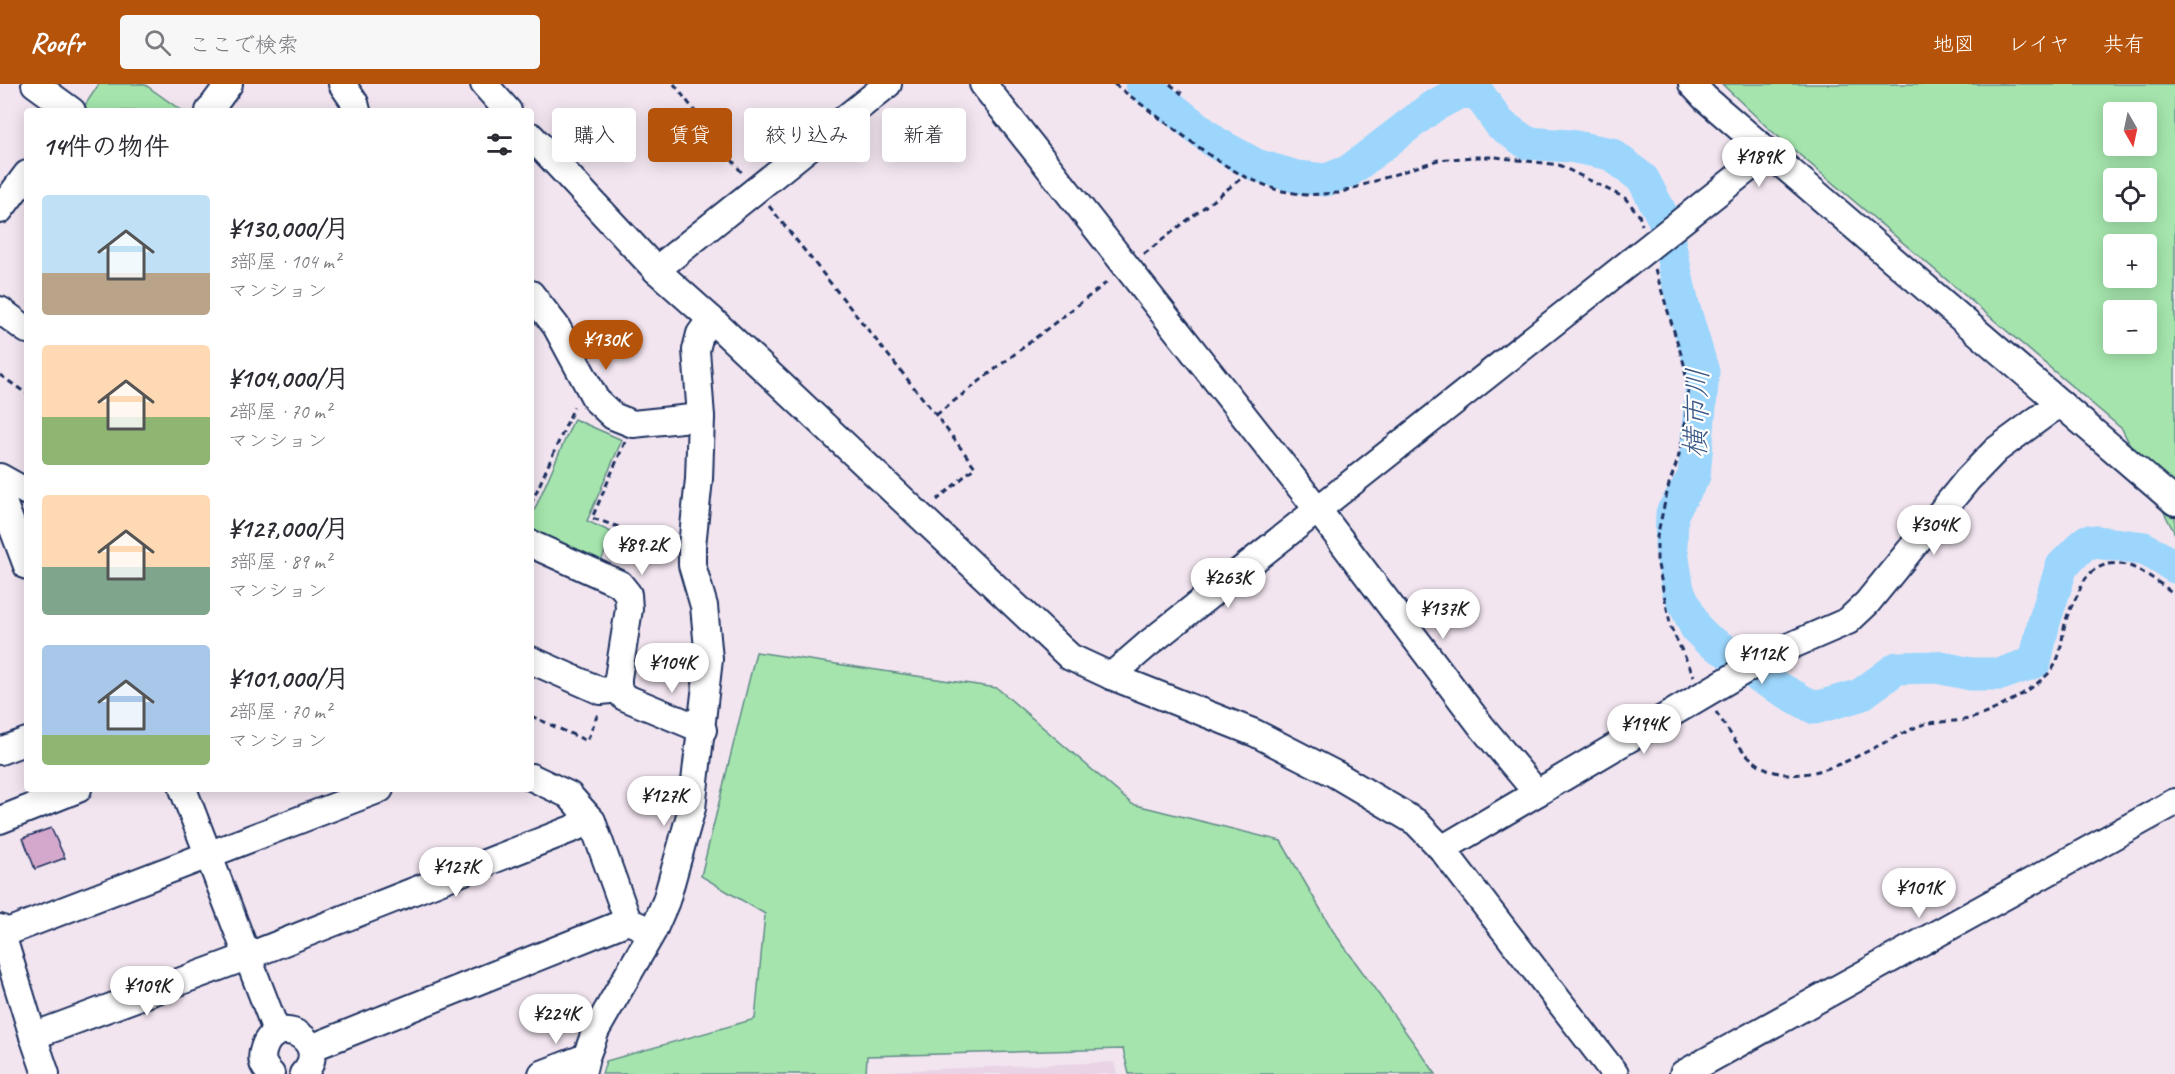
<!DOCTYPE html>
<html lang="ja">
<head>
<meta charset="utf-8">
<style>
	body { margin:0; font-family:Caveat,"Klee One",sans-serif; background:#f7f7f7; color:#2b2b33; height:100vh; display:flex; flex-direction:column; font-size:22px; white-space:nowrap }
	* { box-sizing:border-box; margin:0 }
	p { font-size:20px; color:#7c7c81 }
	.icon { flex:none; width:33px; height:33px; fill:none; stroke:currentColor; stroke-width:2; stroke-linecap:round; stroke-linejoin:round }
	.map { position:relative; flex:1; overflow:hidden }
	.panel { position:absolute; left:24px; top:24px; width:510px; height:684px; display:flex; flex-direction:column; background:#fff; border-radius:6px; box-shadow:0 3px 15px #0003 }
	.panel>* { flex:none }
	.banner { position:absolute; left:552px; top:24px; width:570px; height:54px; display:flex; gap:12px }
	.needle { width:39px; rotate:171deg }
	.controls { position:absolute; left:2103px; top:18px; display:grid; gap:12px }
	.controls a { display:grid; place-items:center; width:54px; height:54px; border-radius:6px; background:#fff; box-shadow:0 3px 15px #0003; font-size:30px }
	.price { position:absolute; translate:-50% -51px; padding:0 14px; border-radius:21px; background:#fff; color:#222; font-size:20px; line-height:39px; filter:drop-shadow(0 2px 3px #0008) }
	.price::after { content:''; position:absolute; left:50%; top:36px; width:18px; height:14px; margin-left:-9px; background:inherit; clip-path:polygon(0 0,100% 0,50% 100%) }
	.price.on { background:#b45309; color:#fff }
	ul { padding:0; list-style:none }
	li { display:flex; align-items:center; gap:18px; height:150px; padding:0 18px }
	li span { display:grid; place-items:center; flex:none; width:168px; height:120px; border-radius:6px; color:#555 }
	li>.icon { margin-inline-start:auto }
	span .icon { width:72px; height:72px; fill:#fffc; stroke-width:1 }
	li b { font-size:26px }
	h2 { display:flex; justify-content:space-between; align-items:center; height:72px; padding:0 18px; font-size:26px }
	.pill { padding:0 21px; border-radius:6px; background:#fff; box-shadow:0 3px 15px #0003; font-size:21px; line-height:54px }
	.pill.on { background:#b45309; color:#fff }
	header { display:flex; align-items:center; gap:36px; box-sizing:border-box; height:84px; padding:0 30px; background:#b45309; color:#fff }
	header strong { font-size:28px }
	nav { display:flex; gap:33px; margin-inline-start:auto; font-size:21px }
	.search { width:420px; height:54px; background:#f7f7f7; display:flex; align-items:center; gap:15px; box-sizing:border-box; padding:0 21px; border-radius:6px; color:#7c7c81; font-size:22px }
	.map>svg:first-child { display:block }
	.built { fill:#e9d3e5 }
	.green { fill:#a5e5ad; stroke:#608a86; stroke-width:1.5; fill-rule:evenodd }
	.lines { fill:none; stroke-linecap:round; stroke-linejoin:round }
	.river { stroke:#9cd6fc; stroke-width:33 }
	.building { fill:#d4a8cc; stroke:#1b2f5e; stroke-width:1.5 }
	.minor-casing { stroke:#1b2f5e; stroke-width:30 }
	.path { stroke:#1b2f5e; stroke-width:3; stroke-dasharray:6 4.5; stroke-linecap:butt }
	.minor { stroke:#fff; stroke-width:26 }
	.labels { text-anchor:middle; stroke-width:4.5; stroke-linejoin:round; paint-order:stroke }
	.water-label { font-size:30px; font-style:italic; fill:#3b5986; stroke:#fff }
</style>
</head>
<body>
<header>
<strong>Roofr</strong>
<div class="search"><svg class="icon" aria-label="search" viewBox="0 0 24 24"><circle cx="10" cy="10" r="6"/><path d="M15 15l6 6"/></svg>ここで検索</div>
<nav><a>地図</a><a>レイヤ</a><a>共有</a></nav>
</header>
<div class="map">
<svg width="2175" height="990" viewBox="0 0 2175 990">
	<rect width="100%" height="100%" fill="#f2e5f0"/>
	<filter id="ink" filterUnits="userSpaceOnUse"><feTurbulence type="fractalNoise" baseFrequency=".0167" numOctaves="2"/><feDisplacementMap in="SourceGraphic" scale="12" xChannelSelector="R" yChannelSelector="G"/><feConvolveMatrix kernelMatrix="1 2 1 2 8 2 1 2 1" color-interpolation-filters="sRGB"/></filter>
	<g filter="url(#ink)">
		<!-- built -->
		<path class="built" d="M1114 978 1117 990H884V987Z"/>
		<!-- green -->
		<g class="green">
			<path d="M99 0H144L182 27H81Z"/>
			<path d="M1722 0H2175V450L2122 345 1767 43ZM2114 28H2146V62H2114ZM2114 94H2146V128H2114ZM2114 160H2146V194H2114ZM2114 226H2146V260H2114Z"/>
			<path d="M574 335 622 356 587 437 613 449 601 477 531 447V434Z"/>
			<path d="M756 568 997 604 1132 720 1281 757 1333 847 1436 990H1129L1123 965 867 972 866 990H602L606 977 755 935 765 830 701 792Z"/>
		</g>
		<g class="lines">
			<!-- river -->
			<path class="river" d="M1142 0 1216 59 1256 81 1297 93 1326 96 1349 87 1432 23 1460 8 1478 9 1500 40 1527 59 1570 62 1611 70 1643 95 1664 135 1683 221 1703 288 1694 392 1672 429 1671 462 1678 506 1696 544 1708 556 1738 574 1759 593 1815 624 1860 611 1897 584 1937 583 1971 590H2001L2035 578 2044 538 2062 482 2087 457 2144 464 2175 483"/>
		</g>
		<!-- building -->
		<path class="building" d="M51 744 65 774 35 785 23 754Z"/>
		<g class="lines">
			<!-- minor casing -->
			<g class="minor-casing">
				<g id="minor">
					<path d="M35 0 72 27"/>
					<path d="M342 0 355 19 357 27"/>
					<path d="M484 0 508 27"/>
					<path d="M983 0 1318 426 1482 643 1537 709"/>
					<path d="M1692 0 1705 14 2175 418"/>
					<path d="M209 27 229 0"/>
					<path d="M531 52 656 186 711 235 1070 573 1111 592 1255 649 1335 690 1416 738 1442 765 1615 990"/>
					<path d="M0 126 27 90"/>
					<path d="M656 186 888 0"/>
					<path d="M531 210 556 242 596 316 613 332 633 340 701 333"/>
					<path d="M0 226 27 246"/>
					<path d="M0 393 27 408"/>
					<path d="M0 410 27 482"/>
					<path d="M531 460 620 500 628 510 629 525 618 594V605L624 613 703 646"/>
					<path d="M531 576 601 607 618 605"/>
					<path d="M1111 592 1148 560 1769 68"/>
					<path d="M0 667 27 657"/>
					<path d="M531 693 569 711 592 737"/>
					<path d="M183 705 277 949"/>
					<path d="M0 736 78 705"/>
					<path d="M1442 765 1774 569 1848 537 1867 519 1968 395 1996 366 2060 319"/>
					<path d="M0 844 33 952 46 990"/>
					<path d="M2 850 380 705"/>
					<path d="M33 952 246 873 592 737 628 837"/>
					<path d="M311 964 628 837 644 844"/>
					<path d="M271 990C263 983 260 975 264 964 277 926 333 959 303 990"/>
					<path d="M542 990 586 973"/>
					<path d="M582 990 586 973 596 946 653 847 666 817 692 724 709 575 704 522 692 481V462L699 395 701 333 696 266 700 250 711 235"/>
					<path d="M1683 990 2175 718"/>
				</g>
			</g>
			<!-- path -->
			<g class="path">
				<path d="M674 0 742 89"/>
				<path d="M1114 0 1212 73 1243 92 1277 106 1305 111 1339 109 1438 76 1473 73H1495L1559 81 1625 114 1639 131 1642 141"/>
				<path d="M1170 0 1182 10"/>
				<path d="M769 122 936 331 975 383 937 416"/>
				<path d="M1144 170 1243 93"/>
				<path d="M1655 185 1684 280 1688 306 1684 348 1678 375 1669 400 1657 453V476L1671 544 1694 592"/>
				<path d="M0 291 27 310"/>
				<path d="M936 331 1110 196"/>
				<path d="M625 358 592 434 670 460"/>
				<path d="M531 420 574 323"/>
				<path d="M1716 628C1733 652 1745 679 1775 688 1821 701 1877 659 1919 642 1934 636 1953 639 1968 635 1992 630 2029 608 2047 591 2064 575 2060 553 2067 533 2070 524 2075 516 2079 508 2082 499 2086 492 2094 486 2124 467 2150 494 2175 510"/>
				<path d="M531 632 587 657 599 627"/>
			</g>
			<!-- minor -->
			<use href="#minor" class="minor"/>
		</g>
	</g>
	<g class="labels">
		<!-- water labels -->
		<g class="water-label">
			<text transform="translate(1696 329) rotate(-88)" y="10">横市川</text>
		</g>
	</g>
</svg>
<div class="controls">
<a><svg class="needle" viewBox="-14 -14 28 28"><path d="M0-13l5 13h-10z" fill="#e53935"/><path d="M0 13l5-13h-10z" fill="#7c7c81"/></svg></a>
<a><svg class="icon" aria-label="locate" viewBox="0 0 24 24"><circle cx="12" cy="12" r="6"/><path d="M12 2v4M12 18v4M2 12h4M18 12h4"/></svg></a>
<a>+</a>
<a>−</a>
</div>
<b class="price" style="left:1759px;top:104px">¥189K</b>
<b class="price on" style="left:606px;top:287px">¥130K</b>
<b class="price" style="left:1934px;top:472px">¥304K</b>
<b class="price" style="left:642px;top:492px">¥89.2K</b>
<b class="price" style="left:1228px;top:525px">¥263K</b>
<b class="price" style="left:1443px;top:556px">¥137K</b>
<b class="price" style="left:1762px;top:601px">¥112K</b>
<b class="price" style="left:672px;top:610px">¥104K</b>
<b class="price" style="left:1644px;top:671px">¥194K</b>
<b class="price" style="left:664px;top:743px">¥127K</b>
<b class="price" style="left:456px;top:814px">¥127K</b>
<b class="price" style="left:1919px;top:835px">¥101K</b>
<b class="price" style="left:147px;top:933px">¥109K</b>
<b class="price" style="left:556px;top:961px">¥224K</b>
<div class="banner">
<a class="pill">購入</a>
<a class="pill on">賃貸</a>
<a class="pill">絞り込み</a>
<a class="pill">新着</a>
</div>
<section class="panel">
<h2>14件の物件<svg class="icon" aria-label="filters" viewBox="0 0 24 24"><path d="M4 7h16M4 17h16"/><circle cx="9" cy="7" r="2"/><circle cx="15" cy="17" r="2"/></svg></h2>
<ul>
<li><span style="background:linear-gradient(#bfe0f5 65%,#b9a48a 0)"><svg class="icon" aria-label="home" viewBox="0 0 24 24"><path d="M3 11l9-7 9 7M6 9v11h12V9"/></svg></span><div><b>¥130,000/月</b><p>3部屋 · 104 m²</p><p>マンション</p></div></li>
<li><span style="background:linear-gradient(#ffd9b3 60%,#8fb573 0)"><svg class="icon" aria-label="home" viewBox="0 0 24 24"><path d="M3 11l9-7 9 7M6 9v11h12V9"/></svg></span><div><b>¥104,000/月</b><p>2部屋 · 70 m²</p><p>マンション</p></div></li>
<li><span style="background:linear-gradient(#ffd9b3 60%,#7fa58c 0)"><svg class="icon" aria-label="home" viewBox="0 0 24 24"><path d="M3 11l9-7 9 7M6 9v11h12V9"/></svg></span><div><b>¥127,000/月</b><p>3部屋 · 89 m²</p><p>マンション</p></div></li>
<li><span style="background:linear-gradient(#a9c7e8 75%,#8fb573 0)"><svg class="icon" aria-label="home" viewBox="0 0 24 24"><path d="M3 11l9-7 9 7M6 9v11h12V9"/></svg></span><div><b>¥101,000/月</b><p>2部屋 · 70 m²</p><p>マンション</p></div></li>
</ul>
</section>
</div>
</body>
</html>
